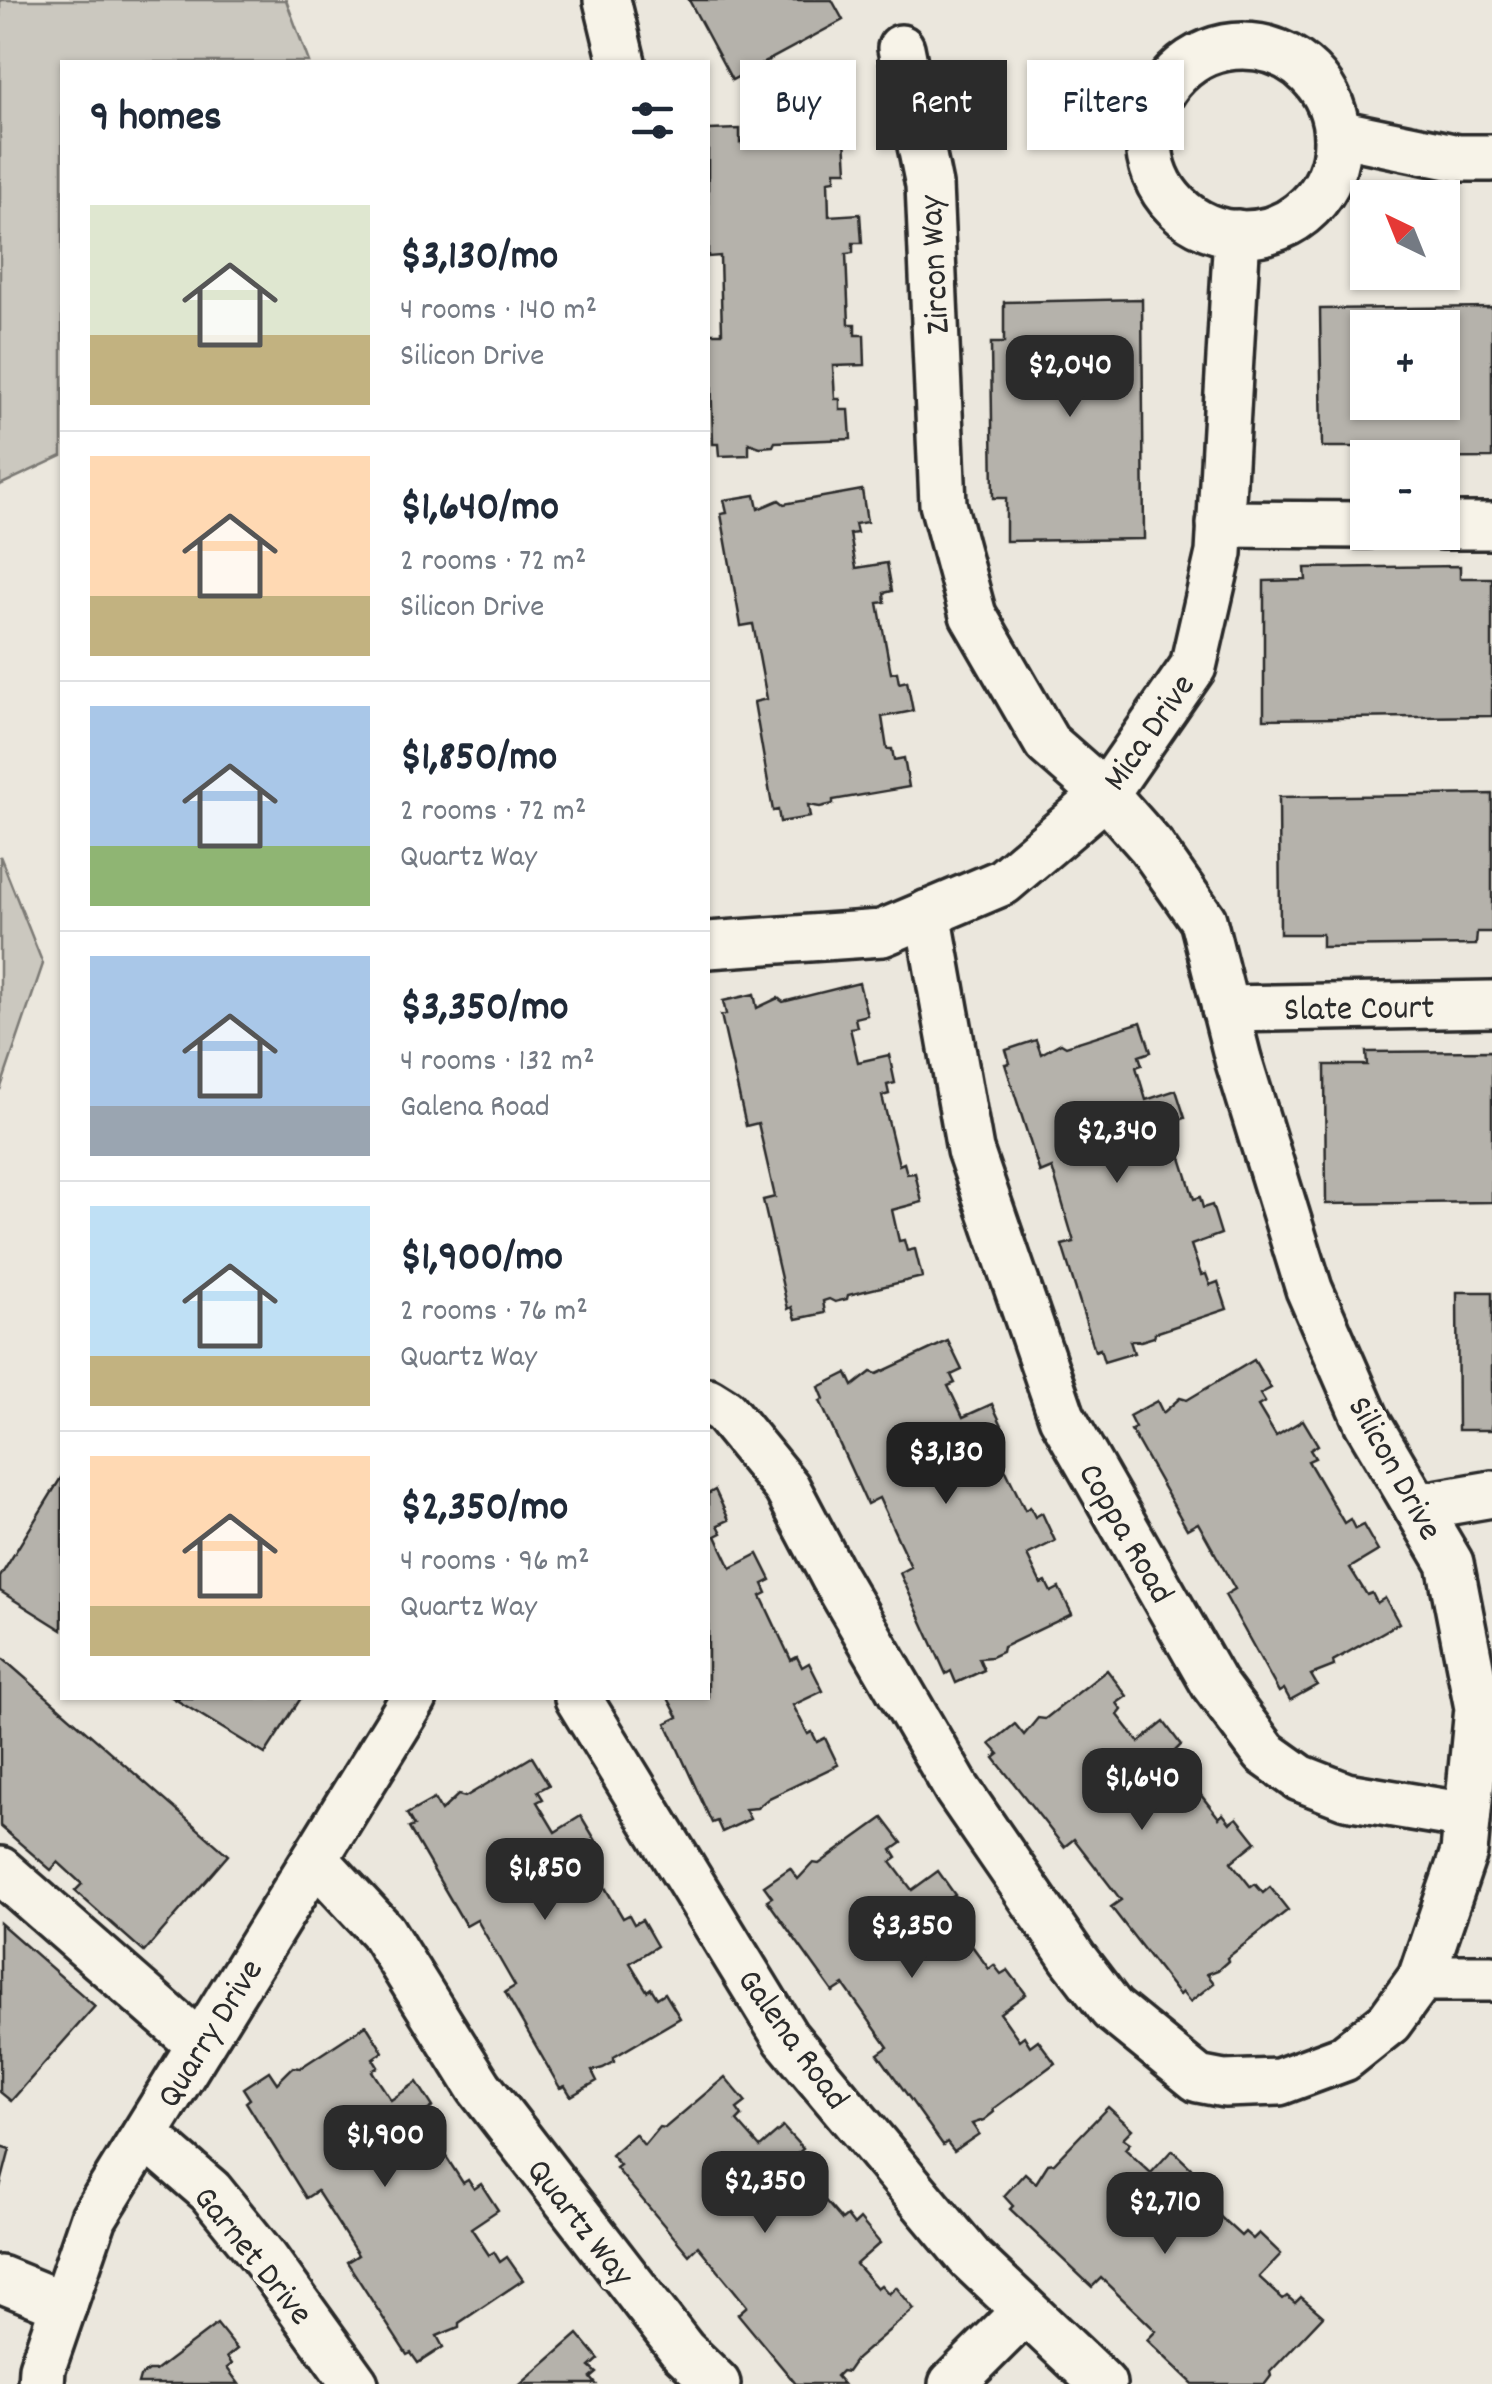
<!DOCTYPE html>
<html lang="en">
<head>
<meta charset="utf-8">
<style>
	body { margin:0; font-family:Dekko,sans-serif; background:#f6f6f7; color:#1f2937; height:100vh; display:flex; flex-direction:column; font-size:38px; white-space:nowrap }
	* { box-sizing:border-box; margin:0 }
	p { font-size:32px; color:#747a83 }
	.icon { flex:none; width:55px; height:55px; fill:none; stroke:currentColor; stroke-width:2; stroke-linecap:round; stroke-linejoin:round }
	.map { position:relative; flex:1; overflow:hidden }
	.drawer { position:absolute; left:60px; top:60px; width:650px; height:1640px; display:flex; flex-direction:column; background:#fff; border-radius:0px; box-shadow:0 2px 8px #0004 }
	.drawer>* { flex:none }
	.top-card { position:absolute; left:740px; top:60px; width:600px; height:90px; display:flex; gap:20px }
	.needle { width:65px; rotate:317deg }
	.controls { position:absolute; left:1350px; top:180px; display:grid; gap:20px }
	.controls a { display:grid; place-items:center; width:110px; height:110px; border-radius:0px; background:#fff; box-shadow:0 2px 8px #0004; font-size:50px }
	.price { position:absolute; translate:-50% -85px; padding:0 22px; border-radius:20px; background:#2b2b2b; color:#fff; font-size:32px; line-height:65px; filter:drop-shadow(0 2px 5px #0008) }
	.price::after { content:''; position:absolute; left:50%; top:60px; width:30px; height:22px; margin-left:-15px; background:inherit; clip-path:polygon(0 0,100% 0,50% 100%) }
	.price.active { background:#222; color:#fff }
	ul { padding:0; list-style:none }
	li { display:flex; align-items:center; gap:30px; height:250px; padding:0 30px }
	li+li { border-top:2px solid #e0e1e3 }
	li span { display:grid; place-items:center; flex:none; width:280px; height:200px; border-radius:0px; color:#555 }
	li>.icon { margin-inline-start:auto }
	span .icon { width:120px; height:120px; fill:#fffc; stroke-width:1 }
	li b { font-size:42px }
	h2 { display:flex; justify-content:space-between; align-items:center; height:120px; padding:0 30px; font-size:42px }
	.tag { padding:0 35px; border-radius:0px; background:#fff; box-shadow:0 2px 8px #0004; font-size:35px; line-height:90px }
	.tag.active { background:#2b2b2b; color:#fff }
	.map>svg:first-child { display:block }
	.green { fill:#cbc8bf; stroke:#7b7a75; stroke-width:2.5 }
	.building { fill:#b5b2ab; stroke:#2b2b2b; stroke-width:2.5; fill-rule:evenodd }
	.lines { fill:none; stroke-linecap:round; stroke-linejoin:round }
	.minor-casing { stroke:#2b2b2b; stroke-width:52 }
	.minor { stroke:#f7f3e8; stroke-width:45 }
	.labels { text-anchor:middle; stroke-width:10; stroke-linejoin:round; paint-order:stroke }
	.street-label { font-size:35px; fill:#2b2b2b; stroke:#f7f3e8 }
</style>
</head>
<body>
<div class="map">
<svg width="1492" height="2384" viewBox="0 0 1492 2384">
	<rect width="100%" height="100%" fill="#ebe7dd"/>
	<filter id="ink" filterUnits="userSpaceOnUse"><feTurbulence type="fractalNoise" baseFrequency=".01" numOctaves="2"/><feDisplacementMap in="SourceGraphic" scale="20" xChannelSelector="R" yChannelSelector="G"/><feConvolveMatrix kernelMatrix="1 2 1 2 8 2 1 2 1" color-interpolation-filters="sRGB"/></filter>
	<g filter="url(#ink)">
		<!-- green -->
		<g class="green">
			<path d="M0 0H286L309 62H62V456L0 485Z"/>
			<path d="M0 856 43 964 0 1090Z"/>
		</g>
		<!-- building -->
		<g class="building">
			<path d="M689 0H832L843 20 732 80Z"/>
			<path d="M740 129V143L762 137 767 142 845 138 847 171H835V180L828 181 829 216 860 214 862 243H853V253L846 254 849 324H855V335H864L865 365 833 366 835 399H840V410H849L851 439 775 442 773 446 760 447 749 443V455L719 456 718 444H713L710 333H722L720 256 708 257V130Z"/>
			<path d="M1142 299 1144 539 1006 541V498H993L991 343H1004V302Z"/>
			<path d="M1492 307V458L1363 459V447H1322L1320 309ZM1368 328H1442V402H1368Z"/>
			<path d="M862 490 867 522 855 524 857 533 850 534 856 568 887 563 892 591 884 593 885 602 878 603 891 673 897 672 899 683 907 681 913 711 882 717 887 749H892L894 760 904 758 909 787 833 800V804L820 807 808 805 810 817 780 822 778 810 773 811 754 702 767 699 753 624 741 626 721 514 727 513 724 500 755 495 758 509 779 500 784 504Z"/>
			<path d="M1460 566V578H1492V716L1264 719V581L1306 580 1305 568Z"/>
			<path d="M1492 794V932H1477L1476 945 1322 947V934H1280L1279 797Z"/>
			<path d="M859 983 867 1015 855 1018 857 1027 850 1028 858 1062 889 1055 895 1083 887 1085 889 1094 882 1096 899 1165 904 1163 907 1174 915 1173 922 1202 892 1210 899 1241 904 1240 907 1251 915 1249 922 1277 848 1295 847 1299 835 1302 829 1299 823 1301 825 1313 796 1319 792 1307 788 1309 763 1200 775 1197 758 1123 746 1126 721 1015 726 1014 723 1001 754 994 757 1008 778 998 783 1002Z"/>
			<path d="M1141 1022 1151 1052 1139 1056 1142 1065 1136 1067 1146 1100 1176 1090 1185 1118 1177 1121 1180 1130 1173 1132 1194 1199 1200 1197 1203 1208 1212 1205 1221 1234 1191 1245 1201 1275 1206 1274 1210 1285 1218 1282 1227 1309 1155 1333 1154 1337 1141 1341H1130L1134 1353 1104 1362 1100 1349 1095 1351 1062 1245 1074 1242 1052 1168 1040 1173 1005 1064 1010 1063 1006 1050 1036 1040 1041 1054 1061 1043 1066 1046Z"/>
			<path d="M1492 1051V1202L1326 1204 1325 1065H1367L1366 1052Z"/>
			<path d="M1457 1292H1492V1430H1458Z"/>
			<path d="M948 1341 962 1370 951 1375 955 1383 948 1386 963 1417 992 1404 1004 1430 996 1434 1000 1443 994 1446 1025 1510 1030 1507 1035 1517 1042 1513 1055 1541 1027 1555 1041 1584 1046 1582 1051 1592 1059 1588 1072 1614 1003 1647 1002 1652 991 1657 979 1658 984 1670 956 1683 951 1671 946 1674 900 1573 911 1567 879 1498 867 1504 820 1401 824 1399 819 1387 847 1373 853 1386 871 1372 877 1374Z"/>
			<path d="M1254 1360 1271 1388 1260 1394 1265 1402 1258 1406 1276 1436 1303 1420 1318 1445 1310 1450 1315 1458 1308 1461 1344 1523 1350 1519 1355 1529 1363 1525 1378 1551 1350 1568 1367 1595 1372 1593 1377 1603 1385 1598 1399 1623 1333 1661 1334 1666 1311 1675 1317 1685 1290 1700 1284 1689 1279 1692 1225 1595 1235 1589 1198 1523 1187 1529 1131 1430 1135 1428 1129 1416 1157 1401 1163 1413 1180 1398 1187 1400Z"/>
			<path d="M62 1476V1630L0 1591V1577Z"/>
			<path d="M715 1490 729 1520 718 1525 722 1533 716 1536 731 1568 758 1554 771 1580 763 1584 767 1593 761 1596 791 1660 797 1657 802 1667 809 1663 823 1691 793 1705 808 1734 812 1732 817 1742 825 1738 838 1765 769 1798 757 1808 745 1809 750 1819 722 1832 717 1821 712 1823 666 1723 678 1717 668 1698H708V1494Z"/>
			<path d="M0 1656 228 1855 144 1952 75 1891 82 1884 58 1862 51 1870 0 1826Z"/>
			<path d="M1107 1670 1127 1696 1117 1703 1122 1710 1118 1715 1139 1742 1164 1722 1181 1745 1175 1751 1180 1758 1175 1762 1219 1818 1223 1814 1230 1823 1237 1818 1256 1842 1231 1862 1251 1887 1255 1884 1263 1893 1270 1887 1288 1910 1227 1958 1228 1961 1218 1970 1207 1974 1214 1983 1190 2002 1182 1992 1179 1995 1111 1907 1121 1900 1074 1839 1064 1847 994 1758 999 1754 990 1744 1015 1724 1024 1735 1038 1718 1045 1719Z"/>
			<path d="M173 1698H301L265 1754Z"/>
			<path d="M532 1757 549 1785 538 1791 543 1799 537 1802 555 1832 581 1816 596 1841 589 1846 593 1854 587 1857 623 1918 629 1915 634 1924 642 1920 657 1946 630 1963 647 1991 651 1988 657 1998 665 1993 680 2018 614 2057V2062L603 2068 592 2071 597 2081 571 2096 565 2086 560 2088 505 1992 515 1986 477 1920 466 1926 409 1828 414 1826 407 1814 434 1799 441 1811 458 1795 465 1797Z"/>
			<path d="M883 1818 902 1843 892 1850 897 1858 891 1862 912 1890 938 1871 955 1895 948 1900 953 1908 947 1912 989 1969 994 1965 1001 1974 1008 1970 1026 1994 1000 2013 1019 2040 1024 2036 1030 2046 1038 2040 1055 2063 993 2109 994 2112 984 2120 972 2124 979 2134 954 2151 947 2142 943 2145 878 2054 888 2047 844 1985 833 1992 767 1900 772 1897 764 1886 790 1868 798 1879 813 1863 819 1864Z"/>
			<path d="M0 1923 95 2006 11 2101 0 2092Z"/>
			<path d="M366 2025 383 2052 373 2059 378 2067 372 2071 391 2100 417 2082 433 2107 425 2112 431 2120 425 2124 463 2183 468 2180 474 2189 481 2184 498 2210 471 2228 489 2255 494 2252 500 2262 507 2257 523 2280 459 2323V2327L437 2336 443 2347 418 2363 411 2353 407 2355 347 2262 358 2255 317 2191 306 2198 246 2102 250 2099 243 2088 269 2071 277 2083 293 2067 300 2068Z"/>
			<path d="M725 2077 746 2102 737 2109 742 2116 737 2121 760 2147 783 2127 803 2149 796 2155 802 2162 796 2167 842 2220 847 2216 854 2225 860 2219 880 2243 856 2264 877 2288 881 2285 889 2294 896 2287 914 2309 856 2359 847 2372 841 2371 836 2376 843 2384H796L738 2314 747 2306 698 2246 689 2255 616 2168 620 2165 611 2155 635 2134 644 2145 659 2127 665 2128Z"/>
			<path d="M1108 2107 1132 2129 1123 2138 1130 2143 1125 2149 1151 2173 1172 2150 1193 2170 1187 2176 1194 2183 1189 2188 1241 2236 1245 2232 1253 2239 1259 2233 1281 2254 1259 2277 1283 2299 1287 2296 1295 2303 1301 2297 1323 2316 1270 2372 1271 2376 1265 2384H1193L1147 2340 1156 2331 1101 2278 1092 2287 1010 2209 1013 2206 1004 2196 1025 2173 1036 2183 1048 2164 1054 2163Z"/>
			<path d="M0 2146 10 2149 0 2187Z"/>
			<path d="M217 2324 237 2349 227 2357 232 2364 227 2368 239 2384H138L140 2377 148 2371H155Z"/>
			<path d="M578 2334 599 2359 590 2367 597 2373 591 2378 596 2384H521Z"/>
		</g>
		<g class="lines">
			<!-- minor casing -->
			<g class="minor-casing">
				<g id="minor">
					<path d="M607 0 622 62"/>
					<circle cx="1243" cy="140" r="94"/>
					<path d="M1338 133 1458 158H1492"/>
					<path d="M1220 524 1368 525"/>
					<path d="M1442 526H1492"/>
					<path d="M928 913 970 1150 1062 1417 1214 1684 1265 1753 1300 1778 1346 1796 1467 1816"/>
					<path d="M708 945 882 933 1003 882 1104 796 1193 667 1219 553 1237 233"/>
					<path d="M1225 1009 1492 1004"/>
					<path d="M708 1401 724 1411 787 1488 834 1577 957 1789 1073 1958 1112 2009 1198 2079 1224 2084 1279 2082 1344 2058 1389 2022 1421 1978 1464 1852 1478 1708 1450 1563 1367 1422 1309 1289 1238 1059 1203 920 1151 846 1105 794 1047 743 973 615 943 504 929 185 901 48"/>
					<path d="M1417 1507 1492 1494"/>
					<path d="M578 1698 786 2038 971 2259 1103 2384"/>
					<path d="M315 1859 382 1931 479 2087 683 2351 717 2384"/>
					<path d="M0 1870 200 2045"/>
					<path d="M1421 1978H1492"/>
					<path d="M145 2135 210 2191 265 2259 355 2384"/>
					<path d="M0 2279 64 2305"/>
					<path d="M41 2384 42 2368 94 2217 414 1698"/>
					<path d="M952 2384 1025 2311"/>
				</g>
			</g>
			<!-- minor -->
			<use href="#minor" class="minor"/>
		</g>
	</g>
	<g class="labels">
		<!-- street labels -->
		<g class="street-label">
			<text transform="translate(932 265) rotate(-93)" y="12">Zircon Way</text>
			<text transform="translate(1147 731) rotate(-55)" y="12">Mica Drive</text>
			<text transform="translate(1359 1006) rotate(-1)" y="12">Slate Court</text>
			<text transform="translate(1397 1467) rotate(61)" y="12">Silicon Drive</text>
			<text transform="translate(1128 1532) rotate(60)" y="12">Coppa Road</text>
			<text transform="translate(208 2032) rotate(-58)" y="12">Quarry Drive</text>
			<text transform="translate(795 2038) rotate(54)" y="12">Galena Road</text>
			<text transform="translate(582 2221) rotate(52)" y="12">Quartz Way</text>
			<text transform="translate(255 2254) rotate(51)" y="12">Garnet Drive</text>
		</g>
	</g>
</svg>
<div class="controls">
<a><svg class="needle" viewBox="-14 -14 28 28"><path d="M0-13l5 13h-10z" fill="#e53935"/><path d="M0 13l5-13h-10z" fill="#747a83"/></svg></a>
<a>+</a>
<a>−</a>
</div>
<b class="price" style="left:1070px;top:420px">$2,040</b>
<b class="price" style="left:1117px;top:1186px">$2,340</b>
<b class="price active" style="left:946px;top:1507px">$3,130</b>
<b class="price" style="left:1142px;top:1833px">$1,640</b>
<b class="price" style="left:545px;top:1923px">$1,850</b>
<b class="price" style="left:912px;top:1981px">$3,350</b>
<b class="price" style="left:385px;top:2190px">$1,900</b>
<b class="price" style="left:765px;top:2236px">$2,350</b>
<b class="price" style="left:1165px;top:2257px">$2,710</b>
<div class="top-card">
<a class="tag">Buy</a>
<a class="tag active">Rent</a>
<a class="tag">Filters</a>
</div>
<section class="drawer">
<h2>9 homes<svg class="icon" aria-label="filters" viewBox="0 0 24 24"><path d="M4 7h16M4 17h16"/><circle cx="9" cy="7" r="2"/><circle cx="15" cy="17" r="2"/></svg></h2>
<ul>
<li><span style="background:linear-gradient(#dfe7d0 65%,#c2b280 0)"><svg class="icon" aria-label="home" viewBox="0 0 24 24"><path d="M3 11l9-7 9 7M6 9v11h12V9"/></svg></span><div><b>$3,130/mo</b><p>4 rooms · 140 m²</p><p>Silicon Drive</p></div></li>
<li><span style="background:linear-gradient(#ffd9b3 70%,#c2b280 0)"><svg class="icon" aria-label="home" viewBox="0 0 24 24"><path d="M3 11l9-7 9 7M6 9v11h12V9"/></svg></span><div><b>$1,640/mo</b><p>2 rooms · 72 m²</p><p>Silicon Drive</p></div></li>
<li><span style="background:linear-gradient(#a9c7e8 70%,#8fb573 0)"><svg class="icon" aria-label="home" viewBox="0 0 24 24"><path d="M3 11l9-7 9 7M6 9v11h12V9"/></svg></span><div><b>$1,850/mo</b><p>2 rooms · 72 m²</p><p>Quartz Way</p></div></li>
<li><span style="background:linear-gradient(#a9c7e8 75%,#9aa5b1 0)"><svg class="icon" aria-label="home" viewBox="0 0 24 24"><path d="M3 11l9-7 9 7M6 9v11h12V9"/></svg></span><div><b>$3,350/mo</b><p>4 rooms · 132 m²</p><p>Galena Road</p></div></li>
<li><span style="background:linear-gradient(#bfe0f5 75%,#c2b280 0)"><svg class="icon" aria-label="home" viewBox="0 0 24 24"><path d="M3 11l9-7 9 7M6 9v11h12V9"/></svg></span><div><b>$1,900/mo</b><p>2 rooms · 76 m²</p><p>Quartz Way</p></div></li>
<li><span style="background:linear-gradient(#ffd9b3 75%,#c2b280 0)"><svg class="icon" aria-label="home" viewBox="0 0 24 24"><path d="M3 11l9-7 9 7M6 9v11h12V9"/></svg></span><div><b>$2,350/mo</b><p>4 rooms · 96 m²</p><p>Quartz Way</p></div></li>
</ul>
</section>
</div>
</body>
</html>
